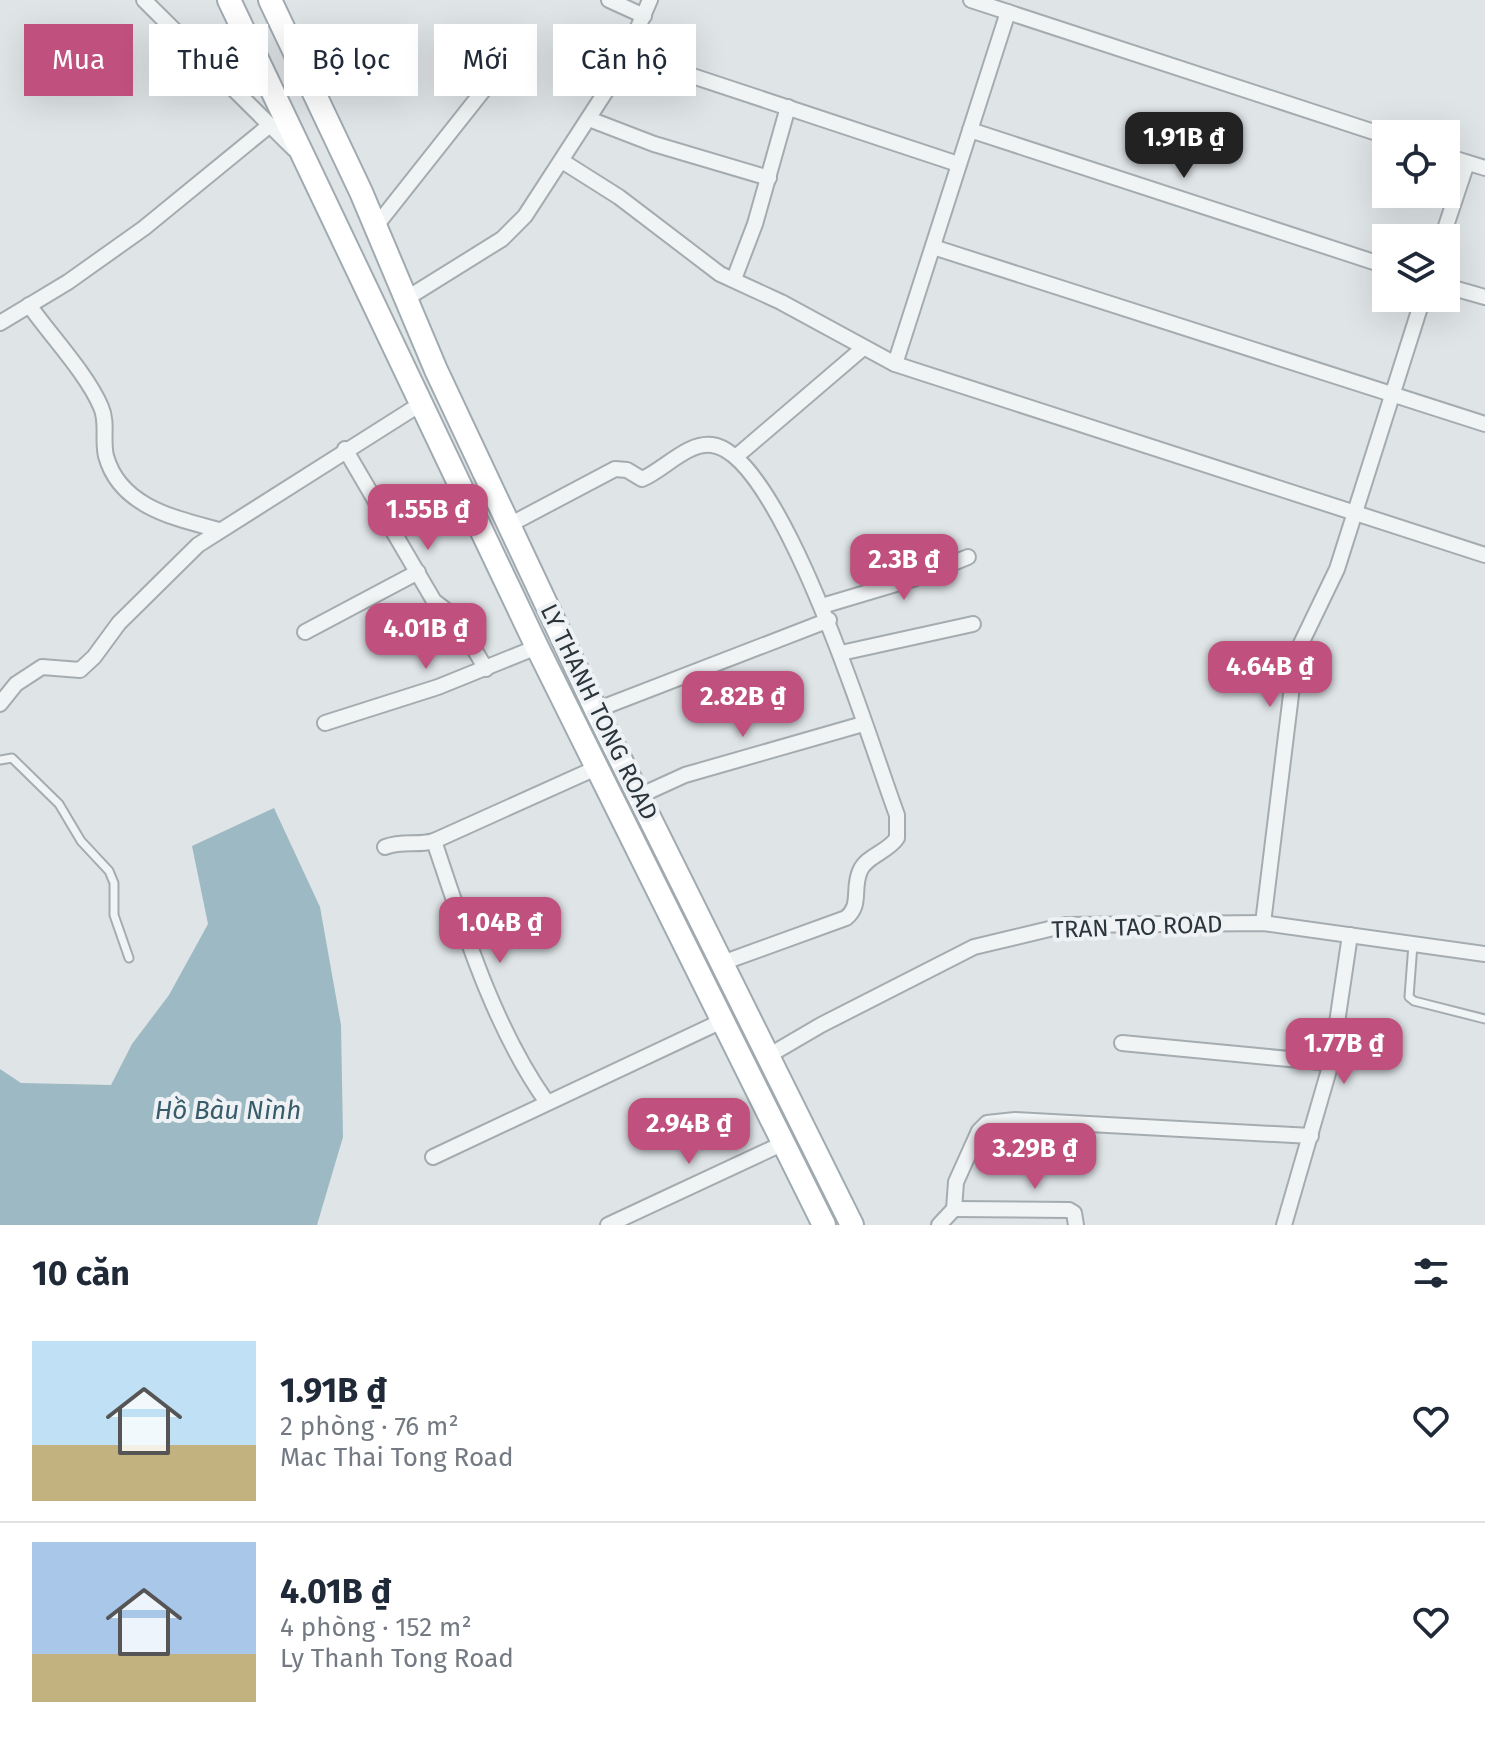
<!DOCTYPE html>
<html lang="vi">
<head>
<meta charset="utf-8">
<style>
	body { margin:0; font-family:"Fira Sans",sans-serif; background:#f6f6f7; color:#1f2937; height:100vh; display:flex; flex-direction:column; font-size:30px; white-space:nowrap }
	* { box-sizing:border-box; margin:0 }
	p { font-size:26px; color:#747a83 }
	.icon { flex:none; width:44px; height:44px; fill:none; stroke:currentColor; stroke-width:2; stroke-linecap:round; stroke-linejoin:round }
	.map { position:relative; height:1225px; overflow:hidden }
	.side { display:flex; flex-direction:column; background:#fff; flex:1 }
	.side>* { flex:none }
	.hud { position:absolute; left:24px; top:24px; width:800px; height:72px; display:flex; gap:16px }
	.fabs { position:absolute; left:1372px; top:120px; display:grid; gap:16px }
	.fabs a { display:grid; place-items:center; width:88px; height:88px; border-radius:0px; background:#fff; box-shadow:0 8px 32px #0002; font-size:40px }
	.price { position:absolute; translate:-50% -68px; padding:0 18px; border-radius:16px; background:#c0507d; color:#fff; font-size:26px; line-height:52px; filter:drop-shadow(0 2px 4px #0008) }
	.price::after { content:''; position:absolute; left:50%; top:48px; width:24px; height:18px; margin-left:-12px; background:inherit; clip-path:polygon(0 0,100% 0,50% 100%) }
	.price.active { background:#222; color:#fff }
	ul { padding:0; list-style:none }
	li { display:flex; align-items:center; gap:24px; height:200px; padding:0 32px }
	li+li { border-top:2px solid #e0e1e3 }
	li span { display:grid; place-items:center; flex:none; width:224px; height:160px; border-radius:0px; color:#555 }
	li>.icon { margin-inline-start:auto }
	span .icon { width:96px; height:96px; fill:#fffc; stroke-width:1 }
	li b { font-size:34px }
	h2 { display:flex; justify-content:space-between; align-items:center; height:96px; padding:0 32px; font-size:34px }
	.chip { padding:0 28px; border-radius:0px; background:#fff; box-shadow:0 8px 32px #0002; font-size:28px; line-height:72px }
	.chip.active { background:#c0507d; color:#fff }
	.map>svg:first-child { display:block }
	.water { fill:#9db9c3 }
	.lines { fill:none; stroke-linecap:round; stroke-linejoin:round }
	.service-casing { stroke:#a5acb0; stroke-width:11 }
	.minor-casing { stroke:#a5acb0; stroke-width:18 }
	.primary-casing { stroke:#a0abb1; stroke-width:26 }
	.service { stroke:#f1f4f5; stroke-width:7 }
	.minor { stroke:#f1f4f5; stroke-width:14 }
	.primary { stroke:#fff; stroke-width:22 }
	.labels { text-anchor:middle; stroke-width:8; stroke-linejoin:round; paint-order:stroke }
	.street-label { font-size:24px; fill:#2a353c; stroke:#eef2f4 }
	.water-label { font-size:26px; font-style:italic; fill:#385c6c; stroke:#eef2f4 }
</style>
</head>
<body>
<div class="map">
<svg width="1485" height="1225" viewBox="0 0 1485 1225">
	<rect width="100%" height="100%" fill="#dfe4e7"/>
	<!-- water -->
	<path class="water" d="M274 808 320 907 341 1025 343 1137 317 1225H0V1069L21 1083 111 1085 132 1044 169 995 208 924 192 846Z"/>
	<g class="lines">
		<!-- service casing -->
		<g class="service-casing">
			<g id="service">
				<path d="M0 760 12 758 59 804 81 841 109 871 114 883V915L129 958"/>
				<path d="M1413 944 1409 997 1414 1001 1485 1019"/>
			</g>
		</g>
		<!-- minor casing -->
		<g class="minor-casing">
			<g id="minor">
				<path d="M144 0 294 149"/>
				<path d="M609 0 644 16"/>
				<path d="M971 0 1386 136"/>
				<path d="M629 55 958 164"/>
				<path d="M213 61 249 78 265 76"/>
				<path d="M589 119 654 144 769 178"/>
				<path d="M970 130 1386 266"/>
				<path d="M1446 156 1485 168"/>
				<path d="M562 161 619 197 720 274 781 302 895 364 1485 555"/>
				<path d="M376 226 486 87 484 72 445 44"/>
				<path d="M1442 238 1467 163"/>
				<path d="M933 247 1485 424"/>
				<path d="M734 279 755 224 788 107"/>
				<path d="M1446 286 1485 297"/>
				<path d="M404 300 502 239 525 216 619 71 650 0"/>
				<path d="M29 305C51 336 87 374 101 407 108 423 102 439 106 456 120 507 175 518 219 530"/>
				<path d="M0 323 68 282 144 228 270 125"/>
				<path d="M895 364 1008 12"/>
				<path d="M345 449 434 601 455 617 486 669"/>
				<path d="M738 455 862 349"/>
				<path d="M511 524 615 469 627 470 642 479C664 470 687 442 712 445 783 454 872 749 897 815V838C888 852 866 856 860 871 852 889 862 905 846 918L722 963"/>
				<path d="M822 606 916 578 968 557"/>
				<path d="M305 632 418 572"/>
				<path d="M841 653 973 624"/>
				<path d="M0 704 16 684 42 667 80 670 94 657 119 623 198 545 411 410"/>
				<path d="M596 710 829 620"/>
				<path d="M325 723 438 687 537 647"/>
				<path d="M639 796 685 775 863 724"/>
				<path d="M434 841C463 927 493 1026 546 1101"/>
				<path d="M385 847C404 840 416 846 434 841L596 768"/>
				<path d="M1263 923 1296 654 1337 569 1423 298"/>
				<path d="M1122 1043 1331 1063"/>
				<path d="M768 1056 821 1025 974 947 1066 925 1263 923 1485 954"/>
				<path d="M433 1157 722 1021"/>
				<path d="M954 1209 1069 1210 1074 1213 1076 1225"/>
				<path d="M608 1225 786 1142"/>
				<path d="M939 1225 954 1209 956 1182 979 1131 987 1123 1015 1120 1311 1136"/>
				<path d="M1284 1225 1331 1063 1350 935"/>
			</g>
		</g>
		<!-- primary casing -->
		<g class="primary-casing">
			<g id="primary">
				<path d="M229 0 537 647 824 1225"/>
				<path d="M270 0 361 192 436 370 596 710 852 1225"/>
			</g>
		</g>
		<!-- service -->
		<use href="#service" class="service"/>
		<!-- minor -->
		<use href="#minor" class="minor"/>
		<!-- primary -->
		<use href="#primary" class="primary"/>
	</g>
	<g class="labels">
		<!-- street labels -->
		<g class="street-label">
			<text transform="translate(599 712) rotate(64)" y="8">LY THANH TONG ROAD</text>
			<text transform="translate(1137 927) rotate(-2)" y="8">TRAN TAO ROAD</text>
		</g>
		<!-- water labels -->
		<g class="water-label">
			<text x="228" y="1119">Hồ Bàu Nình</text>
		</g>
	</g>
</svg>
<div class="fabs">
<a><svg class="icon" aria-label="locate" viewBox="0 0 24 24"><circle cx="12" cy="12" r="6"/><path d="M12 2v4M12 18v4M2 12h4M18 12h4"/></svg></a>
<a><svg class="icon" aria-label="layers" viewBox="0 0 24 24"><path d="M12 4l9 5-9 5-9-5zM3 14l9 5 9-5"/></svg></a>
</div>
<b class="price active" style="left:1184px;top:180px">1.91B ₫</b>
<b class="price" style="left:428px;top:552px">1.55B ₫</b>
<b class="price" style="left:904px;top:602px">2.3B ₫</b>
<b class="price" style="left:426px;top:671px">4.01B ₫</b>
<b class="price" style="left:1270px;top:709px">4.64B ₫</b>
<b class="price" style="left:743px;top:739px">2.82B ₫</b>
<b class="price" style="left:500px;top:965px">1.04B ₫</b>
<b class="price" style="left:1344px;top:1086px">1.77B ₫</b>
<b class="price" style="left:689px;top:1166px">2.94B ₫</b>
<b class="price" style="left:1035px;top:1191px">3.29B ₫</b>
<div class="hud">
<a class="chip active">Mua</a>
<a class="chip">Thuê</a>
<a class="chip">Bộ lọc</a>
<a class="chip">Mới</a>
<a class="chip">Căn hộ</a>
</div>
</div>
<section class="side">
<h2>10 căn<svg class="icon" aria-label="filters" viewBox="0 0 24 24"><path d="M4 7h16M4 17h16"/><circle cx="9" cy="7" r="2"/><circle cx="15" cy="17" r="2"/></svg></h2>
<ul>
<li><span style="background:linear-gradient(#bfe0f5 65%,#c2b280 0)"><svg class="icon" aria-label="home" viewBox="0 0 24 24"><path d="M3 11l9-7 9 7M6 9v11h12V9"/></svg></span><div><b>1.91B ₫</b><p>2 phòng · 76 m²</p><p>Mac Thai Tong Road</p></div><svg class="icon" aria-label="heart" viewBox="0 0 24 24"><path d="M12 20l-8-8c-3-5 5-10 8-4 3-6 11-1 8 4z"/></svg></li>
<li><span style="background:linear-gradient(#a9c7e8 70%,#c2b280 0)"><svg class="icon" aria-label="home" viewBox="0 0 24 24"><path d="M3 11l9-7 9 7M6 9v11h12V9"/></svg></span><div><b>4.01B ₫</b><p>4 phòng · 152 m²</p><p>Ly Thanh Tong Road</p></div><svg class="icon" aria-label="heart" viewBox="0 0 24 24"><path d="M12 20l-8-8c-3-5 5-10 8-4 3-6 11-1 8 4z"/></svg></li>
</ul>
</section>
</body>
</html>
